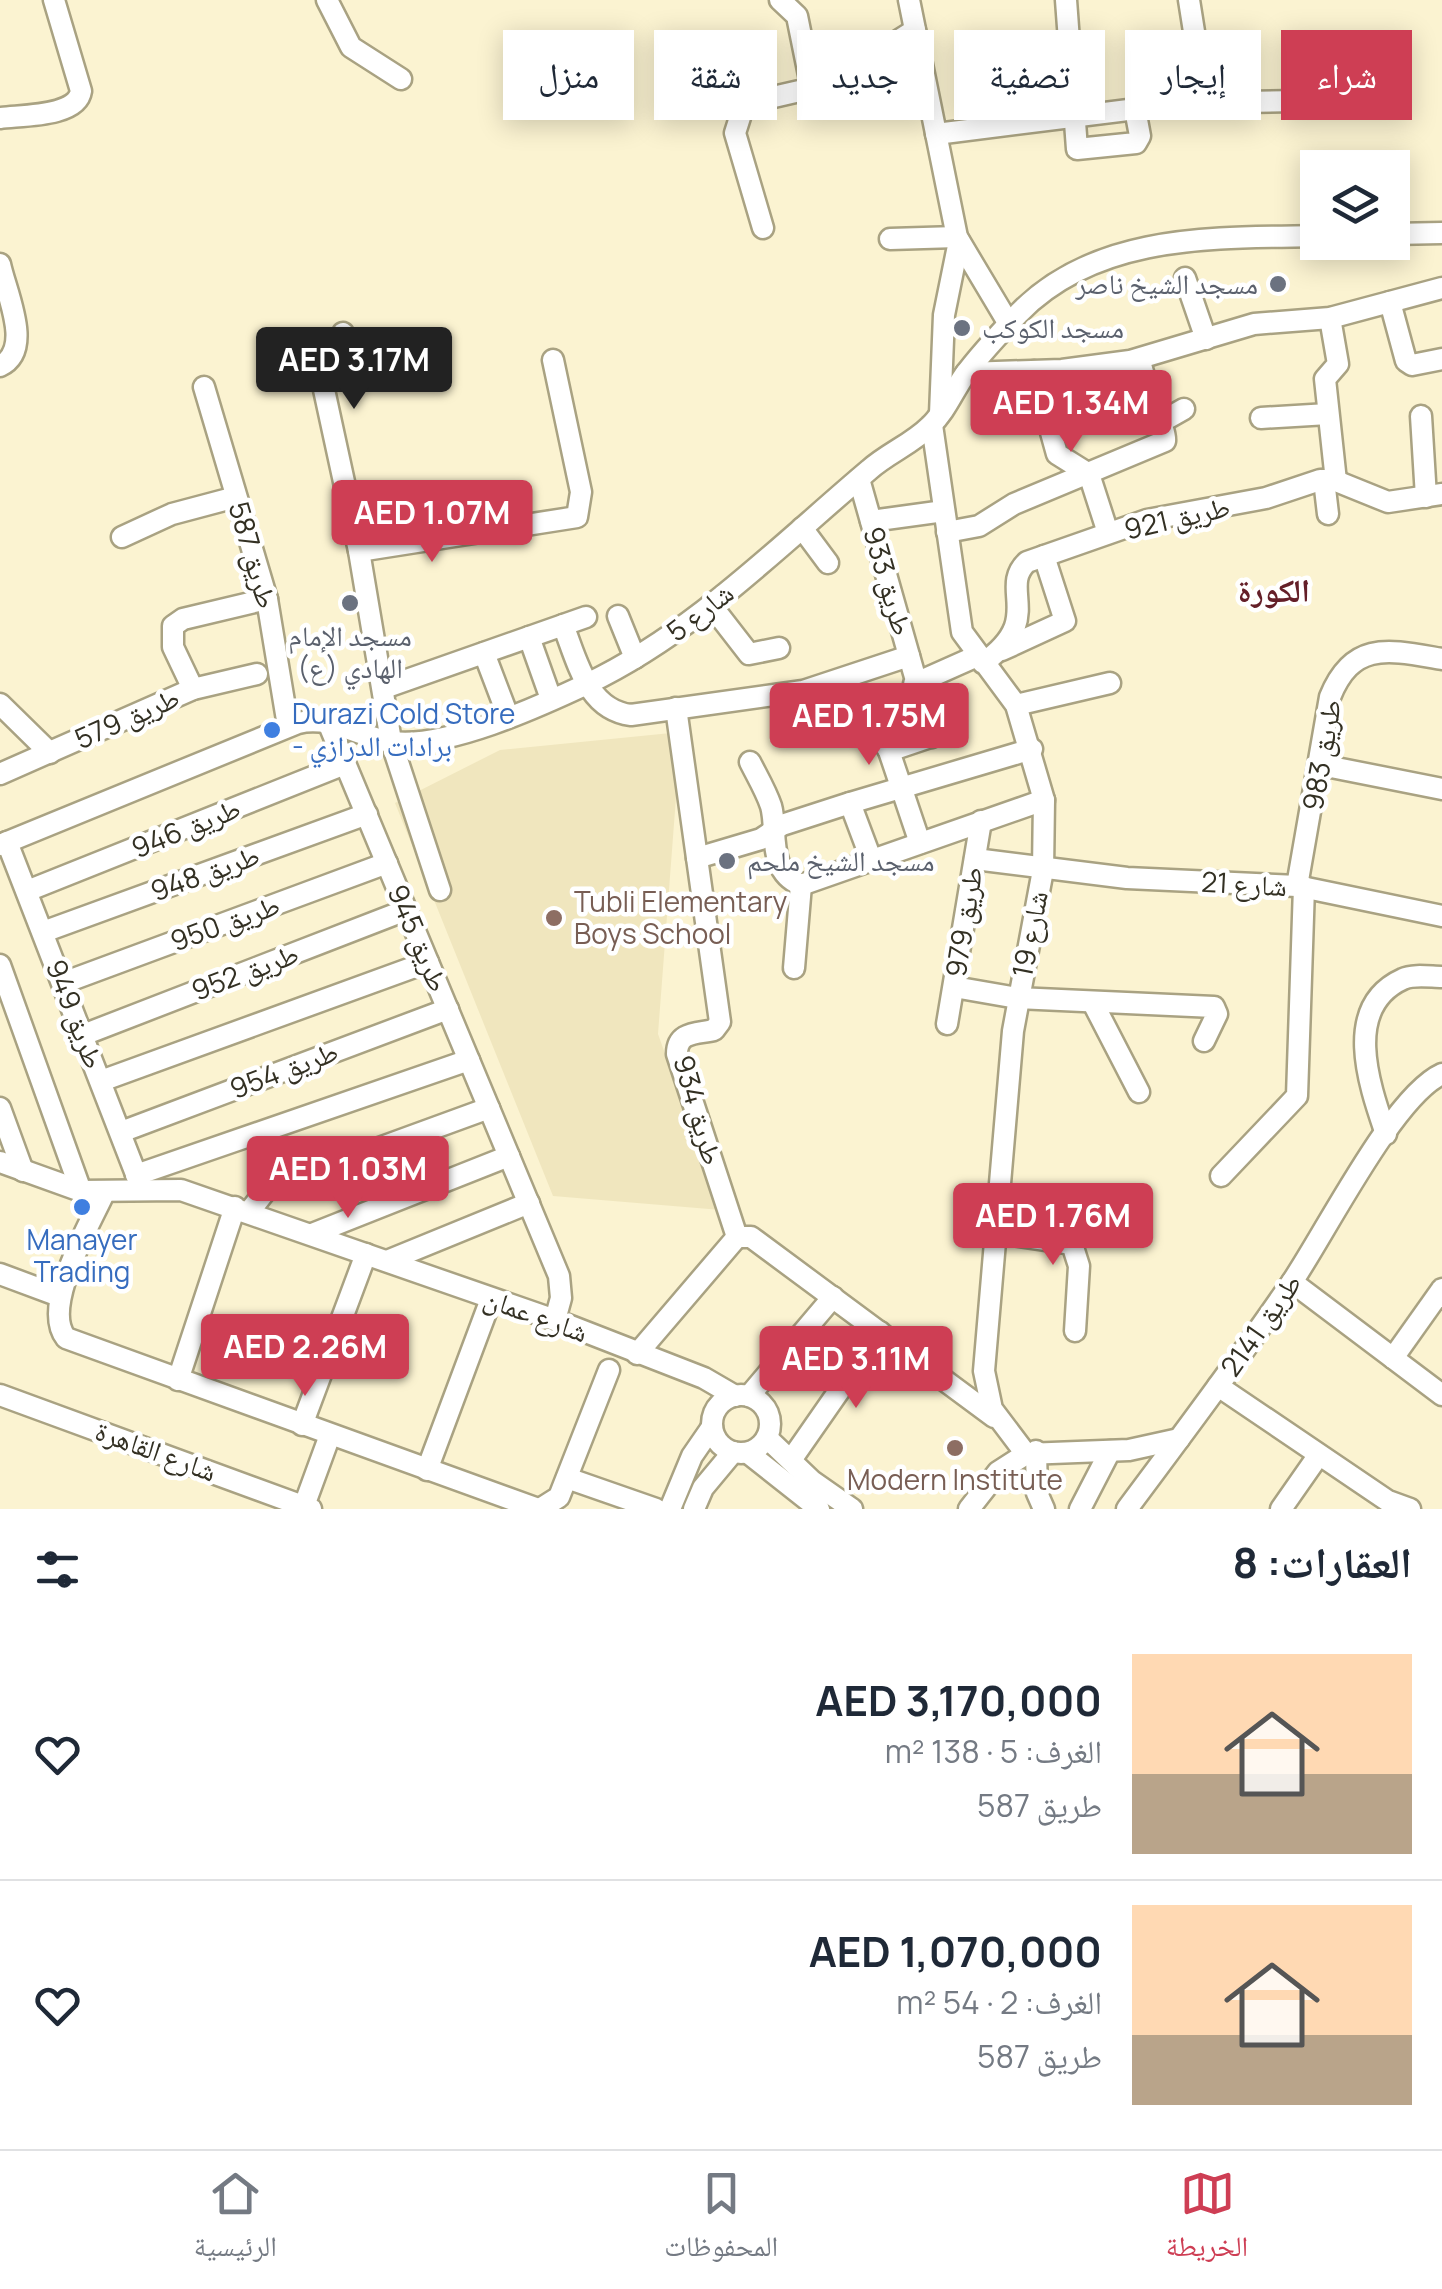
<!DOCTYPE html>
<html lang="ar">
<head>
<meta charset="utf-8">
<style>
	body { margin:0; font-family:Manrope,"Noto Naskh Arabic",sans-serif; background:#f2f2f3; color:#1f2937; direction:rtl; height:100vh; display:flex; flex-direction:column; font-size:38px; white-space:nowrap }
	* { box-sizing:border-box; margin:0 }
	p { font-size:32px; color:#747a83 }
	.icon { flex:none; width:55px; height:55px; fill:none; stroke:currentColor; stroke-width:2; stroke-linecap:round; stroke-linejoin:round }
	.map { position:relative; height:1509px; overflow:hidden; direction:ltr }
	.sheet { display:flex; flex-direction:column; background:#fff; flex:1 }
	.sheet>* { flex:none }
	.top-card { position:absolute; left:30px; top:30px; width:1382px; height:90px; direction:rtl; display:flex; gap:20px }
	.buttons { position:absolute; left:1300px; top:150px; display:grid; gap:20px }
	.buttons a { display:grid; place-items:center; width:110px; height:110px; border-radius:0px; background:#fff; box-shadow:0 5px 25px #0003; font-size:50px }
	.price { position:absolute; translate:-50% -85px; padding:0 22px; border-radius:10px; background:#ce3e54; color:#fff; font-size:32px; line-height:65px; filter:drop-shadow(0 2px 5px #0008) }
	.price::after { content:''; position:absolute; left:50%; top:60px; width:30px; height:22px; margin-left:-15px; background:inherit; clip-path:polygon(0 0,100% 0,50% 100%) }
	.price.on { background:#222; color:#fff }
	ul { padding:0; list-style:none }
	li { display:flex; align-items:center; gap:30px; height:250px; padding:0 30px }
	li+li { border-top:2px solid #e0e1e3 }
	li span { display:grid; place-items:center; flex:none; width:280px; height:200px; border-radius:0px; color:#555 }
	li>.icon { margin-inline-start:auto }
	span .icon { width:120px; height:120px; fill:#fffc; stroke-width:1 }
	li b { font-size:42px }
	h2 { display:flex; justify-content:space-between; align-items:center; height:120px; padding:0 30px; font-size:42px }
	.tag { padding:0 35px; border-radius:0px; background:#fff; box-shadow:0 5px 25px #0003; font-size:35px; line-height:90px }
	.tag.on { background:#ce3e54; color:#fff }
	.tabs { display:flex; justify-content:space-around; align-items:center; height:140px; border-top:2px solid #e0e1e3; background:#fff; font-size:28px; color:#747a83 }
	.tabs a { display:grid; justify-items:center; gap:5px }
	.tabs .on { color:#ce3e54 }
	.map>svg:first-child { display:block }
	.built { fill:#f0e6be }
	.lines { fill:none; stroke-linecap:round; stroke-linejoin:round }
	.minor-casing { stroke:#a9a282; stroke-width:25 }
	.minor { stroke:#fff; stroke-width:20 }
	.worship-dot { fill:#6b7280; stroke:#fff; stroke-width:4 }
	.shop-dot { fill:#3f7fe0; stroke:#fff; stroke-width:4 }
	.education-dot { fill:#8d6e63; stroke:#fff; stroke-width:4 }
	.labels { text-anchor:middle; stroke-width:9; stroke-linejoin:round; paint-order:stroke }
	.worship-label { font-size:28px; fill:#5b616d; stroke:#fff; text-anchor:start }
	.street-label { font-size:28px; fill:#333023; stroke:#fff }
	.shop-label { font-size:28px; fill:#366cbe; stroke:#fff; text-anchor:start }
	.education-label { font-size:28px; fill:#785e54; stroke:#fff; text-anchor:start }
	.quarter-label { font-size:32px; font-weight:bold; fill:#641f28; stroke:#fff }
</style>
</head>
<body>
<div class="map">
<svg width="1442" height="1509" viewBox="0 0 1442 1509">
	<rect width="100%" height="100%" fill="#fbf3d1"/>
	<!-- built -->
	<path class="built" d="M681 732 658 1034 721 1210 553 1196 395 803 500 750Z"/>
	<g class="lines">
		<!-- minor casing -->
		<g class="minor-casing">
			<g id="minor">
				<path d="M327 0 351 47 401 79"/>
				<path d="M780 0 797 16 812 90"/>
				<path d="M909 0 957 237 1009 324"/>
				<path d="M1066 0 1077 149 1136 143 1140 136 1135 109"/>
				<path d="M1189 0 1205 101"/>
				<path d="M0 118C22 115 77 117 81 91L54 0"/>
				<path d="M936 134 1184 103 1351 100"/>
				<path d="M763 228 735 133 742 111 756 101 830 84 915 30"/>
				<path d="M1392 234 1442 233"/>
				<path d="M890 239 957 237"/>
				<path d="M0 264C6 293 34 350 0 366"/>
				<path d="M1185 278 1206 339"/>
				<path d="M1390 302 1406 361 1412 365 1442 359"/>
				<path d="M1330 318 1338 364 1325 379 1336 481"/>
				<path d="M343 333 325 367 323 385 359 551 391 741 440 890"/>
				<path d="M1034 371 1057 454 1089 474 1108 533"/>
				<path d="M966 373 1062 370 1130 361 1254 324 1330 318 1442 288"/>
				<path d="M204 387 267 599 288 726"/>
				<path d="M940 414 944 315 959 241"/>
				<path d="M1421 416 1426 497"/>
				<path d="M1261 418 1328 414"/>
				<path d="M1161 422 1184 409"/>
				<path d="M932 425 962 632 1016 705 1044 800 1043 870 1013 1031 984 1371 992 1409 1026 1454"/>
				<path d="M859 479 932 737"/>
				<path d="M1324 480 1328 514"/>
				<path d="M871 521 944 511"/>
				<path d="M802 528 828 563"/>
				<path d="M947 532 979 526 1014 504 1165 441C1167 430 1143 383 1140 359"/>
				<path d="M122 537 172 514 236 497"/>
				<path d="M359 551 577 517 581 492 553 360"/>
				<path d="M711 605 749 654 779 648"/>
				<path d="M618 616 635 658"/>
				<path d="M563 625C577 660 587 710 631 715L803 691 909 656"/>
				<path d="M529 637 551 699"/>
				<path d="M1002 650 1065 621 1044 556"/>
				<path d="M484 653 508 716"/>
				<path d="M983 663C1046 619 998 589 1027 562L1147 520 1266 498 1320 480 1336 481 1388 502 1442 494"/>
				<path d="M846 680 889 751 920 843"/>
				<path d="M914 684 977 656"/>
				<path d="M384 688 586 617"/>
				<path d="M193 689 173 647V626L183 619 267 599"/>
				<path d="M0 704 50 753"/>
				<path d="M1016 705 1110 683"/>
				<path d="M676 708 720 1022 714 1030C697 1034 677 1031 677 1054L737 1237"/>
				<path d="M327 720 559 1276 561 1298 555 1320"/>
				<path d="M889 751 954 729"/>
				<path d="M750 762C757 776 766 791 771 806 778 829 766 871 801 885L1044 800"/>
				<path d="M1321 765 1442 789"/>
				<path d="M0 774 193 689 257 674"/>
				<path d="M850 803 871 859"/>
				<path d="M7 842 141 1187"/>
				<path d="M0 845 298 723C332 715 359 737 392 742 446 749 538 707 587 684 694 633 779 546 869 470 888 453 912 444 930 426 945 412 953 392 964 376 980 354 1000 333 1019 313 1097 233 1215 238 1318 236"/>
				<path d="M697 858 761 839 782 825 850 803 1032 749"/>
				<path d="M975 859 1127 878 1297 886 1442 916"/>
				<path d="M1297 886 1330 697C1353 640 1389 650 1442 659"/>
				<path d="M27 891 345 764"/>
				<path d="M43 932 367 814"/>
				<path d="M0 965 81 1191"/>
				<path d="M794 968 801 885"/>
				<path d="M63 983 387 863"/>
				<path d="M954 987 1017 998 1214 1007 1217 1014 1204 1041"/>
				<path d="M1093 1003 1139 1092"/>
				<path d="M947 1024 981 821"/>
				<path d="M83 1035 406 910"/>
				<path d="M101 1081 428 962"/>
				<path d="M0 1108 23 1171"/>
				<path d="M121 1132 448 1009"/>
				<path d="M1386 1134C1370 1087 1341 1007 1403 979 1413 974 1431 977 1442 977"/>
				<path d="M0 1162 81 1191 181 1190 555 1320 704 1378 735 1396"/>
				<path d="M136 1175 469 1060"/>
				<path d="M1221 1176 1297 1096 1304 887"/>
				<path d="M104 1193C89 1226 41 1307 66 1338L538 1509"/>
				<path d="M249 1212 267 1189 489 1108"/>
				<path d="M998 1233 1072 1244 1079 1266 1075 1331"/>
				<path d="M312 1234 509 1156"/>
				<path d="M737 1237H751L994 1417"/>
				<path d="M387 1261 529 1203"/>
				<path d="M0 1274 59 1296"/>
				<path d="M1292 1282 1442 1395"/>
				<path d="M637 1354 737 1237"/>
				<path d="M1393 1358 1442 1289"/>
				<path d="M178 1380 235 1207"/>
				<path d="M1218 1386 1388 1501 1410 1509"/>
				<path d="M0 1395 311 1509"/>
				<circle cx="741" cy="1424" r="29"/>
				<path d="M749 1396 833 1297"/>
				<path d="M302 1425 366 1254"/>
				<path d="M767 1438 812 1481 852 1509"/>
				<path d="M1036 1451 1037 1493 1044 1509"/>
				<path d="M748 1453 819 1509"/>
				<path d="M791 1460 880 1332"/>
				<path d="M427 1470 491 1299"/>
				<path d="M567 1478 656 1509"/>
				<path d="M304 1506 330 1435"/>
				<path d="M540 1509 559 1497 609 1370"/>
				<path d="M670 1509 692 1456 712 1427"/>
				<path d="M694 1509 703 1488 733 1452"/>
				<path d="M969 1509 998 1472 1026 1454 1129 1450 1179 1439"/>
				<path d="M1080 1509 1110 1451"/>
				<path d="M1127 1509C1182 1435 1238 1361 1290 1285 1324 1236 1393 1096 1442 1074"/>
				<path d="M1281 1509 1318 1456"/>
			</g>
		</g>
		<!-- minor -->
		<use href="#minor" class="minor"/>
	</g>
	<!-- markers -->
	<g class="worship-dot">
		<circle cx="1278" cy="284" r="10"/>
		<circle cx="962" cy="328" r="10"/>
		<circle cx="350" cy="603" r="10"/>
		<circle cx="727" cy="861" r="10"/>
	</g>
	<g class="shop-dot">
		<circle cx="272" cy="730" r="10"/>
		<circle cx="82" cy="1207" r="10"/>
	</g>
	<g class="education-dot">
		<circle cx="554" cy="918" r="10"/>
		<circle cx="955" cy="1448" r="10"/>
	</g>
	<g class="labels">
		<!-- worship labels -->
		<g class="worship-label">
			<text x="1258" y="294" text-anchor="end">مسجد الشيخ ناصر</text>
			<text x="982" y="338">مسجد الكوكب</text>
			<text x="350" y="646" text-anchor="middle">مسجد الإمام<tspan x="350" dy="32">الهادي (ع)</tspan></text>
			<text x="747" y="871">مسجد الشيخ ملحم</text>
		</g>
		<!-- street labels -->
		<g class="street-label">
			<text transform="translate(1177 518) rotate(-13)" y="10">طريق 921</text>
			<text transform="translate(253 555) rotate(74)" y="10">طريق 587</text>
			<text transform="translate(888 581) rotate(74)" y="10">طريق 933</text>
			<text transform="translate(700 612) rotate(-38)" y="10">شارع 5</text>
			<text transform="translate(127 718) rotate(-24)" y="10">طريق 579</text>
			<text transform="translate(1322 755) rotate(-80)" y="10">طريق 983</text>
			<text transform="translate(186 828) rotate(-22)" y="10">طريق 946</text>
			<text transform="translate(205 873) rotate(-20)" y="10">طريق 948</text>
			<text transform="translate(1244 884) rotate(3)" y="10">شارع 21</text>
			<text transform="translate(964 922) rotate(-81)" y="10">طريق 979</text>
			<text transform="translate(225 923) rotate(-20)" y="10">طريق 950</text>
			<text transform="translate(1030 934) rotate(-79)" y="10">شارع 19</text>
			<text transform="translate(418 938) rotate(67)" y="10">طريق 945</text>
			<text transform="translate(245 972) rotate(-21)" y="10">طريق 952</text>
			<text transform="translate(75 1014) rotate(69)" y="10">طريق 949</text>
			<text transform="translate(284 1070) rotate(-21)" y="10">طريق 954</text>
			<text transform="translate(698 1110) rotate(74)" y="10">طريق 934</text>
			<text transform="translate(536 1315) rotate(20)" y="10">شارع عمان</text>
			<text transform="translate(1261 1325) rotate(-55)" y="10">طريق 2141</text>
			<text transform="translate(156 1451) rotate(20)" y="10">شارع القاهرة</text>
		</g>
		<!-- shop labels -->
		<g class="shop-label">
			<text x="292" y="724">Durazi Cold Store<tspan x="292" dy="32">- برادات الدرازي</tspan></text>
			<text x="82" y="1250" text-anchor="middle">Manayer<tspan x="82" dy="32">Trading</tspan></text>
		</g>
		<!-- education labels -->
		<g class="education-label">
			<text x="574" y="912">Tubli Elementary<tspan x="574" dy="32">Boys School</tspan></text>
			<text x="955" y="1490" text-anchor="middle">Modern Institute</text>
		</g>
		<!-- quarter labels -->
		<g class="quarter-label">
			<text x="1274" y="602">الكورة</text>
		</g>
	</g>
</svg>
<div class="buttons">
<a><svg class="icon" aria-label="layers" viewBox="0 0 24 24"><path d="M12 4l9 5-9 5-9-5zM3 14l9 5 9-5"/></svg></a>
</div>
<b class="price on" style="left:354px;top:412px">AED 3.17M</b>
<b class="price" style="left:1071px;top:455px">AED 1.34M</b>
<b class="price" style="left:432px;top:565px">AED 1.07M</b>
<b class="price" style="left:869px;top:768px">AED 1.75M</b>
<b class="price" style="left:348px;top:1221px">AED 1.03M</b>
<b class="price" style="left:1053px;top:1268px">AED 1.76M</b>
<b class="price" style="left:305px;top:1399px">AED 2.26M</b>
<b class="price" style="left:856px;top:1411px">AED 3.11M</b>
<div class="top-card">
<a class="tag on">شراء</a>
<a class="tag">إيجار</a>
<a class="tag">تصفية</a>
<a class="tag">جديد</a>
<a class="tag">شقة</a>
<a class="tag">منزل</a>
</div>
</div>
<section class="sheet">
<h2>العقارات: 8<svg class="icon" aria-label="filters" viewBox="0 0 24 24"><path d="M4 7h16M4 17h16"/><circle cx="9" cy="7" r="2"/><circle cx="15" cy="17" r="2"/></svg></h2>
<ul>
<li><span style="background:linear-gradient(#ffd9b3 60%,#b9a48a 0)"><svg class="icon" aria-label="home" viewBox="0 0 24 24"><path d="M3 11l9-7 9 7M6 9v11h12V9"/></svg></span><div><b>AED 3,170,000</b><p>الغرف: 5 · 138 m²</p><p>طريق 587</p></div><svg class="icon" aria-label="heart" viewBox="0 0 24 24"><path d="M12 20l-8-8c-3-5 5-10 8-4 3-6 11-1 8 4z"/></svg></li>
<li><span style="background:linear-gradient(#ffd9b3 65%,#b9a48a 0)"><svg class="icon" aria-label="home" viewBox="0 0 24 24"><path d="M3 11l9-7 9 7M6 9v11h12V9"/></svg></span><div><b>AED 1,070,000</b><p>الغرف: 2 · 54 m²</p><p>طريق 587</p></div><svg class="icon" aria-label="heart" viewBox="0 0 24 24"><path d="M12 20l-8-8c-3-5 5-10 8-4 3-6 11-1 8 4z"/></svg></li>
</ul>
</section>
<nav class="tabs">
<a class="on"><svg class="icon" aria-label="map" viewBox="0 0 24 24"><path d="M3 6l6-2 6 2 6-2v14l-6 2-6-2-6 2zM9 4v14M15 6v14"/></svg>الخريطة</a>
<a><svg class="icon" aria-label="saved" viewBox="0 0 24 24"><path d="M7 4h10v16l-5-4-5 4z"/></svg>المحفوظات</a>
<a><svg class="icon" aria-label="home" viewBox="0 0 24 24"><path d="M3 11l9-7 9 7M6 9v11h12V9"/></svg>الرئيسية</a>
</nav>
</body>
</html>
